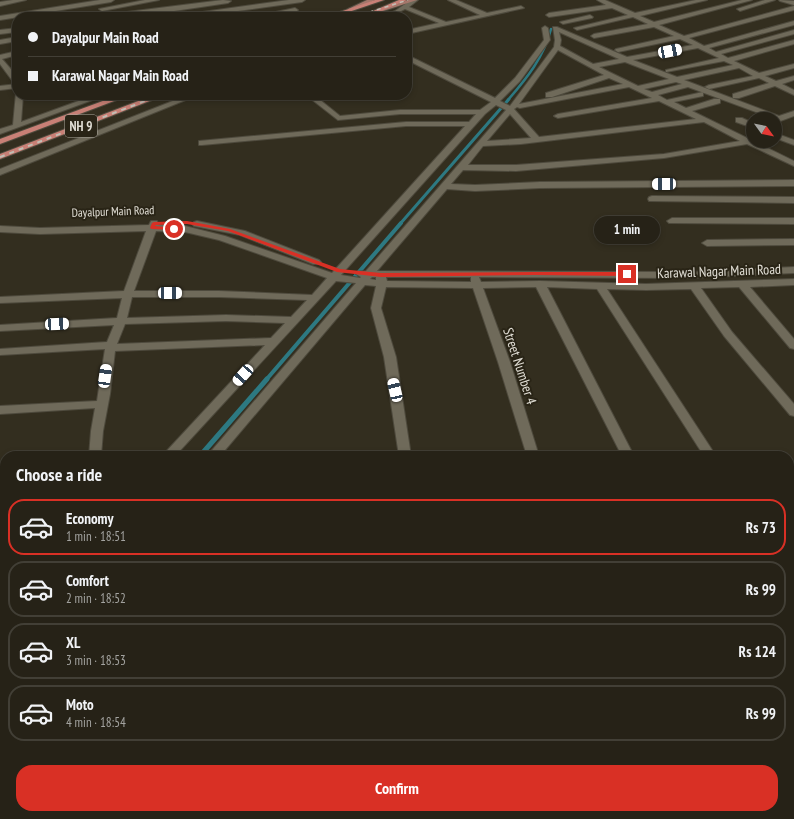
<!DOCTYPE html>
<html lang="en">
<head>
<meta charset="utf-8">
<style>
  :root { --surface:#262217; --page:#322f24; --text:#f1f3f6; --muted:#a4a4a1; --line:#423f36; --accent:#d93025 }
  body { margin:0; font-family:"PT Sans Narrow",sans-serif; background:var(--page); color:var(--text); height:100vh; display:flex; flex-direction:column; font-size:15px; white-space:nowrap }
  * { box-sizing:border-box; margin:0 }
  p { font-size:13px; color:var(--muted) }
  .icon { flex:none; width:22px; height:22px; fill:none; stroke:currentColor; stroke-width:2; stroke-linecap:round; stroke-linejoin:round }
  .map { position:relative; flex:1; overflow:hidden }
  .details { position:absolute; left:0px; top:451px; width:794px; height:368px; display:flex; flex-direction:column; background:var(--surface); border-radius:16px 16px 0 0; box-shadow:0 2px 6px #0003,0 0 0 1px var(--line) }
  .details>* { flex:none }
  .guide { position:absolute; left:12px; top:12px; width:400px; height:88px; border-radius:16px; box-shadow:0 2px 6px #0003,0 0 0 1px var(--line); display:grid; align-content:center; height:88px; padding:0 16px; background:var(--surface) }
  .needle { width:26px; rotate:123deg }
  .fabs { position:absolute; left:746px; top:112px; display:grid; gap:8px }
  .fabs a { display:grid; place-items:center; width:36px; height:36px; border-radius:50%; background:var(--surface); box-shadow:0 2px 6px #0003,0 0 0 1px var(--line); font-size:20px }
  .end { position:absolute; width:18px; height:18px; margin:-9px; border:5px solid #d93025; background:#fff; box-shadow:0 0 0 2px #fff }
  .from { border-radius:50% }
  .bubble { position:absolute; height:28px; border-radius:14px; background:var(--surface); box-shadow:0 2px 6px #0003,0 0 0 1px var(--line); font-size:13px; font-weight:600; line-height:28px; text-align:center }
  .car { position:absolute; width:12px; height:24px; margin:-12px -6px; border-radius:5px; box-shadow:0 0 3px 1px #0007; background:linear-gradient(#fff 24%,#345 0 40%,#fff 0 76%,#345 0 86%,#fff 0) }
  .guide b { display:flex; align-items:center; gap:14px; height:38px; font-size:15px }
  .guide b+b { border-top:1px solid var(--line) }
  .guide i { width:10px; height:10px; background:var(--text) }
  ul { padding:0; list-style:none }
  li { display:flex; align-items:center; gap:12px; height:56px; margin:0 8px 6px; padding:0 8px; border:2px solid var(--line); border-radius:16px }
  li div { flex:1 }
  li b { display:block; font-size:15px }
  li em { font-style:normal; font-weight:600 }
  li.selected { border-color:var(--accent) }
  li>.icon { width:36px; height:36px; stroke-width:1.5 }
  h2 { padding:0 16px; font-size:18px; line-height:48px }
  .primary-button { display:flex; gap:8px; margin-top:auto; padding:8px 16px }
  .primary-button a { flex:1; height:46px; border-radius:16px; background:var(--accent); color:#fff; font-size:16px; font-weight:600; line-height:46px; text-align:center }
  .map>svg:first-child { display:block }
</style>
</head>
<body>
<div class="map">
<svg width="794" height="819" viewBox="0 0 794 819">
  <rect width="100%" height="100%" fill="#332e1f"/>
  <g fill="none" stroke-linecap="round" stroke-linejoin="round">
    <!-- stream-far4 -->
    <path stroke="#2d7982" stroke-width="2.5" d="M508,100C527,78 544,57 551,29"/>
    <!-- stream-far3 -->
    <path stroke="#2d7982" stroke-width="3" d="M400,224L509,99"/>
    <!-- stream-far2 -->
    <path stroke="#2d7982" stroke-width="4" d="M266,380L401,223"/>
    <!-- stream-far1 -->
    <path stroke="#2d7982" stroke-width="5" d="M200,456L267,379"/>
    <!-- stream -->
    <path stroke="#2d7982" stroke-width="6" d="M0,687L5,681"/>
    <!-- minor casing -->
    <g stroke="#4e4a3d" stroke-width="2">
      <g id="minor">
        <path d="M13,0H26L0,6V2Z"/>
        <path d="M100,0H114L111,2L0,20V16Z"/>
        <path d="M145,0H159L102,11L99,9Z"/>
        <path d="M223,0L231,1L228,3L174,11L117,17H100L103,15Z"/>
        <path d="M289,0H305L302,2L194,17H178L181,15Z"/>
        <path d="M411,0H418L409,7L446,22L480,15L448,0H456L487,13L521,6L524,8L407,34V30L439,23L405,9L389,17H380L395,11Z"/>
        <path d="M597,0H605L635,13L696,0H707L640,16L654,22L742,0H752L659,25L684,36L794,6V10L689,38L704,46L794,21V25L709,48L716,52L794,30V34L721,54L728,58L794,40V44L734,61L759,73L794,64V68L765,76L776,81L794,76V80L782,84L794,90V95L775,86L739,98H733V94L769,83L759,78L709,89L705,87L709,85L753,76L739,68L684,80L779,116L794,111V116L775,123V119L688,87L658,95L667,100L703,92V96L674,102L686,108L714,99H720V103L692,111L794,161V166L747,144L664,158L516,171L463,170L451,184L475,185L540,182L794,180V186L540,188L475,191L447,189L377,271L688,272L794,267V273L688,278L479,277L481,282L540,281L646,284L794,279V285L750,287L794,339V349L790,348L739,287L701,288L732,332L794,404V416L790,415L724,336L691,289L646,290L607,289L716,456H704L597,289L547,287L634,456H622L536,287L483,288L510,362L539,456H527L498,362L473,288L386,287L381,308L396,357L411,456H399L384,357L371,308L376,286L365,285L220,456H207L356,283L336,281L175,456H162L265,345L115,351L110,394L103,431L101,456H89L91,431L95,408L0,414V406L97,401L105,349L0,355V349L107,342L114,325L0,331V325L117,318L122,298L0,303V297L124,291L146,231L40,234L0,232V226L40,228L149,225L151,221H157L158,225L185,226L225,236L332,273L465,126H406L202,145H199V141L406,122H469L476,114H400L338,120L306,95H314L340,116L400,110H480L491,102L407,60V55L495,98L515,78L544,40L542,28L545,26L548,28L550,40L520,81L500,101L510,106L554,47L555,40L553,27H557L627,57L693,45L680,39L618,52L615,50L616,49L674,36L654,27L594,38L591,36L594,34L648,24L633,17L577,30L574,28L628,15L612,8L549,17L546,15L549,13L606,5ZM559,32L619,59L593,64L560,46L561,40ZM698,48L719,58L666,70V72L724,61L733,65L677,77L633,60ZM558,50L604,75L546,93V97H552L609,78L623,84L519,104ZM625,62L669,79L638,86L599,67ZM676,82L682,84L652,92L644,89ZM629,87L652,98L558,114L554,116L558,118L659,101L696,119L539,137L514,109L517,107L520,108ZM496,105L506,110L366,271L357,272L356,274L361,277L360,278L341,275L485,114ZM510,114L531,138L487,141ZM704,122L740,141L664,154L516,165H468L483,146L521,144ZM156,231L185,232L219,240L327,278L312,295L219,291H134ZM372,277H376V280L370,279ZM386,277H471V282L387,281ZM132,297H219L307,300L291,317L226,315L127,318ZM226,321L285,323L271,338L117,344L125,324Z"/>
        <path d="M765,0H775L740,11L737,9Z"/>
        <path d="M779,0L794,1V5L780,1Z"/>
        <path d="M295,8L298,10L297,11L265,17H252Z"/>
        <path d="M590,15L593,17L592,18L563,24L560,22Z"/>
        <path d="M17,28V32L0,34V30Z"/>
        <path d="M17,37V41L0,44V40Z"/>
        <path d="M17,51V55L2,59L17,76V83H14L0,64V55Z"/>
        <path d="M17,84V88L0,90V86Z"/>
        <path d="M16,93L17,95H23L21,122L95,95H106L0,134V129L13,125Z"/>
        <path d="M188,95H198L0,175V169Z"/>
        <path d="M736,118H742L753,123V128L736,122Z"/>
        <path d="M775,133L794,140V145L775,138Z"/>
        <path d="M652,196L794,197V203L649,201L648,199L649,197Z"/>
        <path d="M672,218H794V224L669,223L667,221Z"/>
        <path d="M197,221L245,231L319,260L321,262L319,264H313L240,235L194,226L192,224L194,222Z"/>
        <path d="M794,239V245L707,246L702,243L707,240Z"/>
        <path d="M789,475L794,476V489L789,488Z"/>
        <path d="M5,518V528L0,529V519Z"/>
        <path d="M789,600L794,602V620L789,618Z"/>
        <rect x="0" y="618" width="5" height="12"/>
        <path d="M5,638V654L0,655V639Z"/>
        <path d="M5,693V711L0,713V695Z"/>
        <path d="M794,700V714L789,715V701Z"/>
        <path d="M5,781V798L0,800V783Z"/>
        <path d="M789,808L794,819H776L774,814H789Z"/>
        <path d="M576,814H594L595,819H577Z"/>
      </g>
    </g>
    <!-- major casing -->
    <g stroke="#4e4a3d" stroke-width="2">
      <g id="major">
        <path d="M367,0H375L353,10L348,9Z"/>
        <path d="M408,0H417L380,12L375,11Z"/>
      </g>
    </g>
    <!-- highway casing -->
    <g stroke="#4e4a3d" stroke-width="2">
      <g id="highway">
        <path d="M375,0H384L334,17H325Z"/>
        <path d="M399,0H407L367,17H359Z"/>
        <path d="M119,95H130L0,144V139Z"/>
        <path d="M154,95H165L0,159V154Z"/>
      </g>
    </g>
    <!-- minor -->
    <use href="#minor" fill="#6f6a5a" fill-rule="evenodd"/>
    <!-- major -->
    <use href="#major" fill="#a4776b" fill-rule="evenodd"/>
    <!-- highway -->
    <use href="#highway" fill="#c88076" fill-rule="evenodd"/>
    <!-- rail-far1 -->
    <g stroke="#c2beb4" stroke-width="1.5" stroke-dasharray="4 4" stroke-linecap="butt">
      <path d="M354,17L408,0"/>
      <path d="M147,100L159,95"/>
    </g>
    <!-- rail -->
    <path stroke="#c2beb4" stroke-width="2" stroke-dasharray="5 5" stroke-linecap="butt" d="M0,157L150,99"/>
  </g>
  <!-- route -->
  <path fill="#d93025" d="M187,221L230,229L340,269L381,273L535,272H627L630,274L627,276L535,275L381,277L337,272L228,231L187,224L156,225L155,226L176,228L177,229L174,230L152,229L150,228L152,223L154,222Z"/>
  <g text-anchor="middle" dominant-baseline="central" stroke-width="4" stroke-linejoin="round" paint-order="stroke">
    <!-- far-street labels -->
    <g font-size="12" fill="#e1ded5" stroke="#292416">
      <text transform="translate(113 211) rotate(-2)">Dayalpur Main Road</text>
    </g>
    <!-- shield labels -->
    <rect fill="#292416" stroke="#aaa69c" stroke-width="1" x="65" y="115" width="32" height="22" rx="3"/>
    <g font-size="13" font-weight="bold" fill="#e1ded5">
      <text x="81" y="126">NH 9</text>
    </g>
    <!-- street labels -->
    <g font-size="14" fill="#e1ded5" stroke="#292416">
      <text transform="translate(719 271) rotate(-2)">Karawal Nagar Main Road</text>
      <text transform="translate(520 366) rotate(72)">Street Number 4</text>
    </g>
  </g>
</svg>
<div class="fabs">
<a><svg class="needle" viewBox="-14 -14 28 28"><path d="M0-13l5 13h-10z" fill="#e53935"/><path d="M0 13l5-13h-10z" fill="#a4a4a1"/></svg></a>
</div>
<i class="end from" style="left:174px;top:229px"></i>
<i class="end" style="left:627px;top:274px"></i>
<div class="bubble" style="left:594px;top:216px;width:66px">1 min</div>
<i class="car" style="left:670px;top:51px;rotate:79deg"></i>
<i class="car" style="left:664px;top:184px;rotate:269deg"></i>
<i class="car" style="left:170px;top:293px;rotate:90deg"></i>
<i class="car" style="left:57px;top:324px;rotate:87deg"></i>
<i class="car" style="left:243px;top:375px;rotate:222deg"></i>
<i class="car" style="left:105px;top:376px;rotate:8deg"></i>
<i class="car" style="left:395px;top:390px;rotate:347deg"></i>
<div class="guide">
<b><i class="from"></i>Dayalpur Main Road</b>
<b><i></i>Karawal Nagar Main Road</b>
</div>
<section class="details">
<h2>Choose a ride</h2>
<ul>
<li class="selected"><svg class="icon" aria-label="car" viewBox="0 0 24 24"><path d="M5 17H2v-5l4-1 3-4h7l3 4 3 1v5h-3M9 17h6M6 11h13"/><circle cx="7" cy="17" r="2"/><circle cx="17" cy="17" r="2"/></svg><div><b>Economy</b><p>1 min · 18:51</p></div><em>Rs 73</em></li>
<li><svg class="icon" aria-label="car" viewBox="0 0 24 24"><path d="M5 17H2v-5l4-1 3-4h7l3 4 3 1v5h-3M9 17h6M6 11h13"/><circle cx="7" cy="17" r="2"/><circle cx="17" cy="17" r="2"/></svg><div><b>Comfort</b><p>2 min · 18:52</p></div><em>Rs 99</em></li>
<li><svg class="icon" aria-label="car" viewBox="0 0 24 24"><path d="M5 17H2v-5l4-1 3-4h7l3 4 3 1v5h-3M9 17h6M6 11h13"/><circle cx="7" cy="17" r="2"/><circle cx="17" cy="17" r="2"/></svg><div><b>XL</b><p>3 min · 18:53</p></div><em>Rs 124</em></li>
<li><svg class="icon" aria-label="car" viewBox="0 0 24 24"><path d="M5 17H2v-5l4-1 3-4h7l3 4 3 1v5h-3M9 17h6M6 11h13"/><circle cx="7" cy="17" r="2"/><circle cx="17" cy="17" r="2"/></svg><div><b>Moto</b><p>4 min · 18:54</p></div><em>Rs 99</em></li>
</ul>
<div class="primary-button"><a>Confirm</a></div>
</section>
</div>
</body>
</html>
